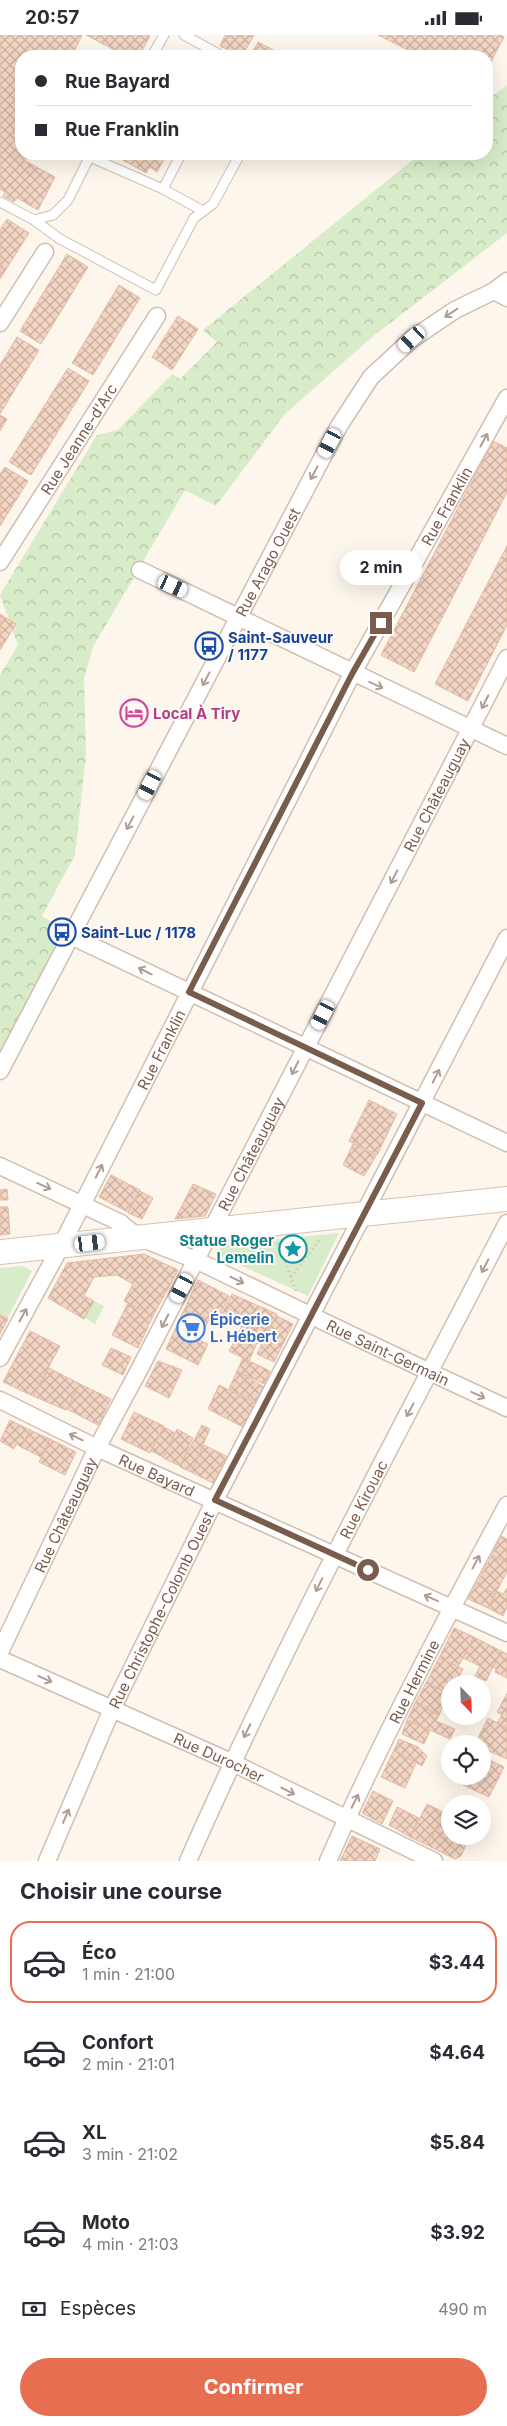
<!DOCTYPE html>
<html lang="fr">
<head>
<meta charset="utf-8">
<style>
  :root { --surface:#fff; --page:#f7f7f7; --text:#2b2b33; --muted:#7c7c81; --line:#e1e1e2; --accent:#e76f51 }
  body { margin:0; font-family:Inter,sans-serif; background:var(--page); color:var(--text); height:100vh; display:flex; flex-direction:column; font-size:19px; white-space:nowrap }
  * { box-sizing:border-box; margin:0 }
  p { font-size:16px; color:var(--muted) }
  .icon { flex:none; width:28px; height:28px; fill:none; stroke:currentColor; stroke-width:2; stroke-linecap:round; stroke-linejoin:round }
  .map { position:relative; height:1826px; overflow:hidden }
  .panel { display:flex; flex-direction:column; background:var(--surface); flex:1 }
  .panel>* { flex:none }
  .hud { position:absolute; left:15px; top:15px; width:478px; height:110px; border-radius:20px; box-shadow:0 5px 20px #0002; display:grid; align-content:center; height:110px; padding:0 20px; background:var(--surface) }
  .needle { width:32px; rotate:157deg }
  .buttons { position:absolute; left:441px; top:1640px; display:grid; gap:10px }
  .buttons a { display:grid; place-items:center; width:50px; height:50px; border-radius:50%; background:var(--surface); box-shadow:0 5px 20px #0002; font-size:25px }
  .end { position:absolute; width:22px; height:22px; margin:-11px; border:6px solid #7a5c4d; background:#fff; box-shadow:0 0 0 2px #fff }
  .from { border-radius:50% }
  .bubble { position:absolute; height:35px; border-radius:18px; background:var(--surface); box-shadow:0 5px 20px #0002; font-size:16px; font-weight:700; line-height:35px; text-align:center }
  .car { position:absolute; width:15px; height:30px; margin:-15px -8px; border-radius:6px; box-shadow:0 0 4px 1px #0007; background:linear-gradient(#fff 24%,#345 0 40%,#fff 0 76%,#345 0 86%,#fff 0) }
  .hud b { display:flex; align-items:center; gap:18px; height:48px; font-size:19px }
  .hud b+b { border-top:1px solid var(--line) }
  .hud i { width:12px; height:12px; background:var(--text) }
  ul { padding:0; list-style:none }
  li { display:flex; align-items:center; gap:15px; height:82px; margin:0 10px 8px; padding:0 10px; border:2px solid transparent; border-radius:20px }
  li div { flex:1 }
  li b { display:block; font-size:19px }
  li em { font-style:normal; font-weight:700 }
  li.selected { border-color:var(--accent) }
  li>.icon { width:45px; height:45px; stroke-width:1.5 }
  h2 { padding:0 20px; font-size:22px; line-height:60px }
  .pay { display:flex; align-items:center; gap:12px; height:55px; padding:0 20px; font-size:19px }
  .pay p { margin-inline-start:auto }
  .action { display:flex; gap:10px; margin-top:auto; padding:10px 20px }
  .action a { flex:1; height:58px; border-radius:30px; background:var(--accent); color:#fff; font-size:20px; font-weight:700; line-height:58px; text-align:center }
  .status { display:flex; justify-content:space-between; align-items:center; height:35px; padding:0 25px; background:var(--surface); direction:ltr }
  .status svg { height:14px; fill:currentColor }
  .map>svg:first-child { display:block }
</style>
</head>
<body>
<div class="status"><b>20:57</b><svg viewBox="0 0 49 12"><path d="M0 12V9h3v3zM5 12V6h3v6zM10 12V3h3v9zM15 12V0h3v12zM26 1h20v11H26zM47 4h2v5h-2z"/></svg></div>
<div class="map">
<svg width="507" height="1826" viewBox="0 0 507 1826">
  <defs>
    <pattern id="forest-crowns" width="20" height="18" patternUnits="userSpaceOnUse" patternTransform="scale(1.25)"><rect width="20" height="18" fill="#d8ecc9"/><path d="M2 6a3 3 0 1 1 6 0M12 15a3 3 0 1 1 6 0" fill="none" stroke="#b4c2a5"/></pattern>
    <pattern id="building-cross-hatch" width="8" height="8" patternUnits="userSpaceOnUse" patternTransform="scale(1.25)"><rect width="8" height="8" fill="#f3d5c3"/><path d="M0 0l8 8M0 8l8-8" fill="none" stroke="#cab0a1"/></pattern>
  </defs>
  <rect width="100%" height="100%" fill="#fdf6ec"/>
  <!-- green -->
  <g fill="#d8ecc9">
    <path d="M339,1198L308,1261L220,1221V1210Z"/>
    <path d="M23,1231L32,1236L7,1284L0,1280V1233Z"/>
    <path d="M94,1266L104,1271L95,1289L85,1283Z"/>
  </g>
  <!-- forest -->
  <path fill="url(#forest-crowns)" d="M507,50V198L372,302L284,380L216,471L185,455L93,612L84,643L86,720L75,820L42,881L66,896L0,1023V640L18,610L0,560L97,400L118,395L172,339L180,344L217,307L203,295L420,119H486V66Z"/>
  <!-- building -->
  <g fill="url(#building-cross-hatch)" stroke="#e6bba3">
    <path d="M0,0H82L72,21H21V98L17,95L13,101L21,105V119L27,121L26,124H22L55,142L38,175L17,163L14,167L3,161L5,157L0,154Z"/>
    <path d="M86,0H147L150,1L139,21H126Z"/>
    <path d="M225,0H254L242,21L220,11Z"/>
    <path d="M378,0H501L504,2L486,36V21H420Z"/>
    <path d="M258,7L285,21H250Z"/>
    <path d="M112,119H167L157,137L150,132L146,138Z"/>
    <path d="M7,184L29,198L0,244V195Z"/>
    <path d="M67,219L88,232L41,309L20,296Z"/>
    <path d="M119,250L140,263L93,340L72,328Z"/>
    <path d="M178,281L198,294L172,335L152,322Z"/>
    <path d="M17,302L39,315L0,379V330Z"/>
    <path d="M68,333L89,346L31,440L9,427Z"/>
    <path d="M0,380L7,384L0,396Z"/>
    <path d="M493,406L507,413V457L414,637L381,620Z"/>
    <path d="M5,432L28,446L0,491V439Z"/>
    <path d="M507,511V590L468,666L435,649Z"/>
    <path d="M0,579L16,589L0,615Z"/>
    <path d="M369,1065L397,1079L377,1120L349,1106Z"/>
    <path d="M353,1109L376,1121L364,1141L343,1130Z"/>
    <path d="M111,1140L140,1155L128,1177L99,1162Z"/>
    <path d="M193,1149L216,1159L205,1181L175,1184Z"/>
    <path d="M7,1154L8,1165H0V1155Z"/>
    <path d="M140,1156L153,1163L142,1184L128,1178Z"/>
    <path d="M0,1172H8L10,1199L0,1200Z"/>
    <path d="M144,1219L178,1235L153,1281L124,1266L133,1249L117,1240L94,1242L84,1261L94,1266L84,1284L48,1263L67,1228Z"/>
    <path d="M198,1245L229,1261L220,1280L213,1276L199,1305L208,1309L198,1330L166,1314Z"/>
    <path d="M232,1259L277,1279L266,1299L264,1298L260,1309L257,1308L249,1326L229,1316L242,1291L221,1281Z"/>
    <path d="M128,1268L153,1281L138,1313L112,1300Z"/>
    <path d="M0,1280L8,1284L0,1299Z"/>
    <path d="M277,1281L293,1289L274,1327L257,1319L265,1302L272,1305L275,1299L268,1296Z"/>
    <path d="M30,1296L60,1311L33,1361L3,1347Z"/>
    <path d="M111,1313L131,1322L123,1340L102,1330Z"/>
    <path d="M243,1323L270,1336L264,1349L237,1336Z"/>
    <path d="M158,1326L182,1335L169,1363L145,1351Z"/>
    <path d="M49,1333L80,1349L66,1375L33,1361Z"/>
    <path d="M237,1336L264,1352L256,1367L229,1354Z"/>
    <path d="M80,1349L111,1364L98,1390L67,1374Z"/>
    <path d="M219,1350L255,1368L243,1392L208,1374Z"/>
    <path d="M134,1377L164,1391L150,1418L121,1404Z"/>
    <path d="M10,1385L30,1395L21,1412L16,1409L14,1414L0,1406Z"/>
    <path d="M202,1390L210,1394L191,1437L180,1432Z"/>
    <path d="M164,1392L175,1398L163,1422L151,1416Z"/>
    <path d="M177,1394L193,1403L180,1431L163,1423Z"/>
    <path d="M30,1395L50,1404L41,1422L21,1412Z"/>
    <path d="M50,1404L76,1417L65,1440L39,1427Z"/>
    <path d="M204,1410L228,1422L215,1449L191,1437Z"/>
    <path d="M501,1501L507,1504V1528L492,1520Z"/>
    <path d="M492,1520L507,1528V1537L495,1559L476,1550Z"/>
    <path d="M476,1550L495,1559L488,1573L468,1564Z"/>
    <path d="M507,1553V1572L503,1581L488,1573L497,1556L503,1559Z"/>
    <path d="M454,1593L474,1602L458,1632L439,1623Z"/>
    <path d="M474,1602L501,1616L486,1646L475,1641L480,1631L463,1623Z"/>
    <path d="M501,1616L507,1619V1643L495,1637L496,1634L493,1632Z"/>
    <path d="M439,1623L463,1634L456,1648L458,1649H450V1659L426,1648Z"/>
    <path d="M426,1648L445,1657L441,1664L445,1667L439,1680L415,1668Z"/>
    <path d="M507,1658V1693L497,1688L502,1680L497,1677Z"/>
    <path d="M415,1668L439,1680L436,1686L455,1694L450,1704L407,1685Z"/>
    <path d="M488,1683L507,1693V1724L482,1713V1709H475Z"/>
    <path d="M407,1685L430,1696L424,1709L402,1699Z"/>
    <path d="M399,1704L418,1712L427,1721L422,1731L394,1715Z"/>
    <path d="M394,1715L416,1728L405,1753L381,1742Z"/>
    <path d="M482,1721L504,1732L489,1762L463,1750L467,1741H482Z"/>
    <path d="M373,1756L393,1766L382,1789L362,1778Z"/>
    <path d="M465,1760L481,1769H460Z"/>
    <path d="M427,1769L445,1778L427,1810L410,1802Z"/>
    <path d="M397,1772L419,1783L410,1802L389,1790Z"/>
    <path d="M440,1786L450,1791V1801H470L461,1821L455,1824L427,1810Z"/>
    <path d="M352,1801L380,1814L375,1826H340Z"/>
  </g>
  <g fill="none" stroke-linecap="round" stroke-linejoin="round">
    <!-- lane casing -->
    <g stroke="#d1beb0" stroke-width="11">
      <g id="lane">
        <path d="M184,0L222,21"/>
        <path d="M152,21L164,0"/>
        <path d="M90,122L163,154L203,176"/>
        <path d="M163,154L181,119"/>
        <path d="M0,167L34,185L53,180L68,165L91,119"/>
        <path d="M34,185L60,204L156,255L194,183L213,169L240,119"/>
      </g>
    </g>
    <!-- street casing -->
    <g stroke="#d1beb0" stroke-width="19">
      <g id="street">
        <path d="M494,256L507,263"/>
        <path d="M0,288L45,217"/>
        <path id="s1" d="M0,527L157,281"/>
        <path d="M140,535L507,711"/>
        <path d="M71,901L507,1108"/>
        <path id="s2" d="M0,1036L339,391L371,342L412,304L455,275L494,256L507,246"/>
        <path id="s3" d="M0,1131L121,1188C136,1205 179,1217 202,1228C303,1277 405,1326 507,1373"/>
        <path id="s4" d="M0,1323L61,1211L352,639L507,363"/>
        <path id="s5" d="M0,1365L97,1413L507,1598"/>
        <path id="s6" d="M0,1617L97,1413L138,1337L507,623"/>
        <path id="s7" d="M0,1624L231,1727L434,1826"/>
        <path id="s8" d="M47,1826L112,1674L215,1465L507,903"/>
        <path id="s9" d="M188,1826C284,1608 398,1399 507,1188"/>
        <path id="s10" d="M328,1826C381,1705 444,1587 507,1470"/>
      </g>
    </g>
    <!-- secondary casing -->
    <g stroke="#d6c0b0" stroke-width="26">
      <path id="secondary" d="M0,1217L507,1164"/>
    </g>
    <!-- path -->
    <g stroke="#d9b8a5" stroke-width="3" stroke-dasharray="1 4" stroke-linecap="butt">
      <path d="M278,1208L296,1256"/>
      <path d="M291,1242L321,1203"/>
    </g>
    <!-- lane -->
    <use href="#lane" stroke="#fff" stroke-width="9"/>
    <!-- street -->
    <use href="#street" stroke="#fff" stroke-width="16"/>
    <!-- secondary -->
    <use href="#secondary" stroke="#fff" stroke-width="24"/>
  </g>
  <!-- one-way arrows -->
  <defs><path id="oneway-shaft" d="M-6 0H5M1.5-3L5.5 0L1.5 3" fill="none" stroke-width="1.6" stroke-linecap="round" stroke-linejoin="round" transform="scale(1.25)"/></defs>
  <g stroke="#af9d94">
    <use href="#oneway-shaft" transform="translate(451 278) rotate(147)"/>
    <use href="#oneway-shaft" transform="translate(484 405) rotate(-61)"/>
    <use href="#oneway-shaft" transform="translate(314 438) rotate(118)"/>
    <use href="#oneway-shaft" transform="translate(206 644) rotate(118)"/>
    <use href="#oneway-shaft" transform="translate(376 650) rotate(25)"/>
    <use href="#oneway-shaft" transform="translate(485 667) rotate(117)"/>
    <use href="#oneway-shaft" transform="translate(130 788) rotate(118)"/>
    <use href="#oneway-shaft" transform="translate(394 842) rotate(117)"/>
    <use href="#oneway-shaft" transform="translate(145 936) rotate(-154)"/>
    <use href="#oneway-shaft" transform="translate(295 1033) rotate(117)"/>
    <use href="#oneway-shaft" transform="translate(436 1041) rotate(-63)"/>
    <use href="#oneway-shaft" transform="translate(99 1136) rotate(-63)"/>
    <use href="#oneway-shaft" transform="translate(44 1151) rotate(24)"/>
    <use href="#oneway-shaft" transform="translate(485 1231) rotate(117)"/>
    <use href="#oneway-shaft" transform="translate(237 1245) rotate(26)"/>
    <use href="#oneway-shaft" transform="translate(23 1280) rotate(-61)"/>
    <use href="#oneway-shaft" transform="translate(165 1286) rotate(117)"/>
    <use href="#oneway-shaft" transform="translate(478 1360) rotate(25)"/>
    <use href="#oneway-shaft" transform="translate(410 1375) rotate(118)"/>
    <use href="#oneway-shaft" transform="translate(76 1402) rotate(-154)"/>
    <use href="#oneway-shaft" transform="translate(476 1527) rotate(-62)"/>
    <use href="#oneway-shaft" transform="translate(319 1550) rotate(116)"/>
    <use href="#oneway-shaft" transform="translate(431 1563) rotate(-156)"/>
    <use href="#oneway-shaft" transform="translate(45 1644) rotate(24)"/>
    <use href="#oneway-shaft" transform="translate(247 1696) rotate(116)"/>
    <use href="#oneway-shaft" transform="translate(288 1756) rotate(27)"/>
    <use href="#oneway-shaft" transform="translate(355 1766) rotate(-63)"/>
    <use href="#oneway-shaft" transform="translate(66 1781) rotate(-67)"/>
  </g>
  <g fill="none" stroke-linecap="round" stroke-linejoin="round">
    <!-- route -->
    <path stroke="#7a5c4d" stroke-width="6" d="M368,1535L215,1465L422,1068L189,957L352,639L381,588"/>
  </g>
  <!-- icons -->
  <defs>
    <g id="bus-ring" transform="scale(1.4375)"><circle r="9.5" fill="#fffaf3" stroke="#1a4fb4" stroke-width="1.5"/><path d="M-5-6H5V4H4V6H2V4H-2V6H-4V4H-5ZM-3.5-4V0h7V-4ZM-3.5 1.2v1.5H-2V1.2ZM2 1.2v1.5H3.5V1.2Z" fill="#1a4fb4"/></g>
    <g id="hotel-ring" transform="scale(1.4375)"><circle r="9.5" fill="#fffaf3" stroke="#d1479c" stroke-width="1.5"/><path d="M-6-4.5h1.5V1H6V5H4.5V3h-9V5H-6ZM-4 0a1.8 1.8 0 1 1 3.6 0ZM.5 0V-2.5h3Q6-2.5 6 0Z" fill="#d1479c"/></g>
    <g id="sight-ring" transform="scale(1.4375)"><circle r="9.5" fill="#fffaf3" stroke="#0f9aa8" stroke-width="1.5"/><path d="M0-6L1.8-2.2L6-1.7L2.9 1.2L3.7 5.4L0 3.3L-3.7 5.4L-2.9 1.2L-6-1.7L-1.8-2.2Z" fill="#0f9aa8"/></g>
    <g id="supermarket-ring" transform="scale(1.4375)"><circle r="9.5" fill="#fffaf3" stroke="#3f7fe0" stroke-width="1.5"/><path d="M-6-5.5h2.5l.6 2H6L4.5 2H-2.5L-4.4-4H-6ZM-1.5 3.2a1.3 1.3 0 1 0 .1 0ZM3 3.2a1.3 1.3 0 1 0 .1 0Z" fill="#3f7fe0"/></g>
  </defs>
  <g fill-rule="evenodd">
    <use href="#bus-ring" x="209" y="611"/>
    <use href="#hotel-ring" x="134" y="678"/>
    <use href="#bus-ring" x="62" y="897"/>
    <use href="#sight-ring" x="293" y="1214"/>
    <use href="#supermarket-ring" x="191" y="1293"/>
  </g>
  <g text-anchor="middle" dominant-baseline="central" stroke-width="4" stroke-linejoin="round" paint-order="stroke">
    <!-- street labels -->
    <g font-size="15" fill="#7a5c4d" stroke="#fffaf3">
      <text stroke="none"><textPath href="#s1" startOffset="146">Rue Jeanne-d'Arc</textPath></text>
      <text stroke="none"><textPath href="#s4" startOffset="962">Rue Franklin</textPath></text>
      <text stroke="none"><textPath href="#s2" startOffset="575">Rue Arago Ouest</textPath></text>
      <text stroke="none"><textPath href="#s6" startOffset="962">Rue Châteauguay</textPath></text>
      <text stroke="none"><textPath href="#s4" startOffset="348">Rue Franklin</textPath></text>
      <text stroke="none"><textPath href="#s6" startOffset="558">Rue Châteauguay</textPath></text>
      <text stroke="none"><textPath href="#s3" startOffset="431">Rue Saint-Germain</textPath></text>
      <text stroke="none"><textPath href="#s5" startOffset="174">Rue Bayard</textPath></text>
      <text stroke="none"><textPath href="#s9" startOffset="402">Rue Kirouac</textPath></text>
      <text stroke="none"><textPath href="#s6" startOffset="152">Rue Châteauguay</textPath></text>
      <text stroke="none"><textPath href="#s8" startOffset="276">Rue Christophe-Colomb Ouest</textPath></text>
      <text stroke="none"><textPath href="#s10" startOffset="199">Rue Hermine</textPath></text>
      <text stroke="none"><textPath href="#s7" startOffset="240">Rue Durocher</textPath></text>
    </g>
    <!-- transit labels -->
    <g font-size="15" font-weight="bold" fill="#164399" stroke="#fffaf3" text-anchor="start">
      <text x="228" y="602">Saint-Sauveur<tspan x="228" dy="17">/ 1177</tspan></text>
      <text x="81" y="897">Saint-Luc / 1178</text>
    </g>
    <!-- hotel labels -->
    <g font-size="15" font-weight="bold" fill="#b23c85" stroke="#fffaf3" text-anchor="start">
      <text x="153" y="678">Local À Tiry</text>
    </g>
    <!-- culture labels -->
    <g font-size="15" font-weight="bold" fill="#0d838f" stroke="#fffaf3" text-anchor="end">
      <text x="274" y="1205">Statue Roger<tspan x="274" dy="17">Lemelin</tspan></text>
    </g>
    <!-- shop labels -->
    <g font-size="15" font-weight="bold" fill="#366cbe" stroke="#fffaf3" text-anchor="start">
      <text x="210" y="1284">Épicerie<tspan x="210" dy="17">L. Hébert</tspan></text>
    </g>
  </g>
</svg>
<div class="buttons">
<a><svg class="needle" viewBox="-14 -14 28 28"><path d="M0-13l5 13h-10z" fill="#e53935"/><path d="M0 13l5-13h-10z" fill="#7c7c81"/></svg></a>
<a><svg class="icon" aria-label="locate" viewBox="0 0 24 24"><circle cx="12" cy="12" r="6"/><path d="M12 2v4M12 18v4M2 12h4M18 12h4"/></svg></a>
<a><svg class="icon" aria-label="layers" viewBox="0 0 24 24"><path d="M12 4l9 5-9 5-9-5zM3 14l9 5 9-5"/></svg></a>
</div>
<i class="end from" style="left:368px;top:1535px"></i>
<i class="end" style="left:381px;top:588px"></i>
<div class="bubble" style="left:340px;top:515px;width:82px">2 min</div>
<i class="car" style="left:412px;top:304px;rotate:228deg"></i>
<i class="car" style="left:330px;top:408px;rotate:208deg"></i>
<i class="car" style="left:173px;top:551px;rotate:115deg"></i>
<i class="car" style="left:150px;top:750px;rotate:207deg"></i>
<i class="car" style="left:323px;top:980px;rotate:207deg"></i>
<i class="car" style="left:90px;top:1208px;rotate:83deg"></i>
<i class="car" style="left:182px;top:1253px;rotate:208deg"></i>
<div class="hud">
<b><i class="from"></i>Rue Bayard</b>
<b><i></i>Rue Franklin</b>
</div>
</div>
<section class="panel">
<h2>Choisir une course</h2>
<ul>
<li class="selected"><svg class="icon" aria-label="car" viewBox="0 0 24 24"><path d="M5 17H2v-5l4-1 3-4h7l3 4 3 1v5h-3M9 17h6M6 11h13"/><circle cx="7" cy="17" r="2"/><circle cx="17" cy="17" r="2"/></svg><div><b>Éco</b><p>1 min · 21:00</p></div><em>$3.44</em></li>
<li><svg class="icon" aria-label="car" viewBox="0 0 24 24"><path d="M5 17H2v-5l4-1 3-4h7l3 4 3 1v5h-3M9 17h6M6 11h13"/><circle cx="7" cy="17" r="2"/><circle cx="17" cy="17" r="2"/></svg><div><b>Confort</b><p>2 min · 21:01</p></div><em>$4.64</em></li>
<li><svg class="icon" aria-label="car" viewBox="0 0 24 24"><path d="M5 17H2v-5l4-1 3-4h7l3 4 3 1v5h-3M9 17h6M6 11h13"/><circle cx="7" cy="17" r="2"/><circle cx="17" cy="17" r="2"/></svg><div><b>XL</b><p>3 min · 21:02</p></div><em>$5.84</em></li>
<li><svg class="icon" aria-label="car" viewBox="0 0 24 24"><path d="M5 17H2v-5l4-1 3-4h7l3 4 3 1v5h-3M9 17h6M6 11h13"/><circle cx="7" cy="17" r="2"/><circle cx="17" cy="17" r="2"/></svg><div><b>Moto</b><p>4 min · 21:03</p></div><em>$3.92</em></li>
</ul>
<div class="pay"><svg class="icon" aria-label="cash" viewBox="0 0 24 24"><path d="M3 7h18v10H3z"/><circle cx="12" cy="12" r="2"/></svg>Espèces<p>490 m</p></div>
<div class="action"><a>Confirmer</a></div>
</section>
</body>
</html>
